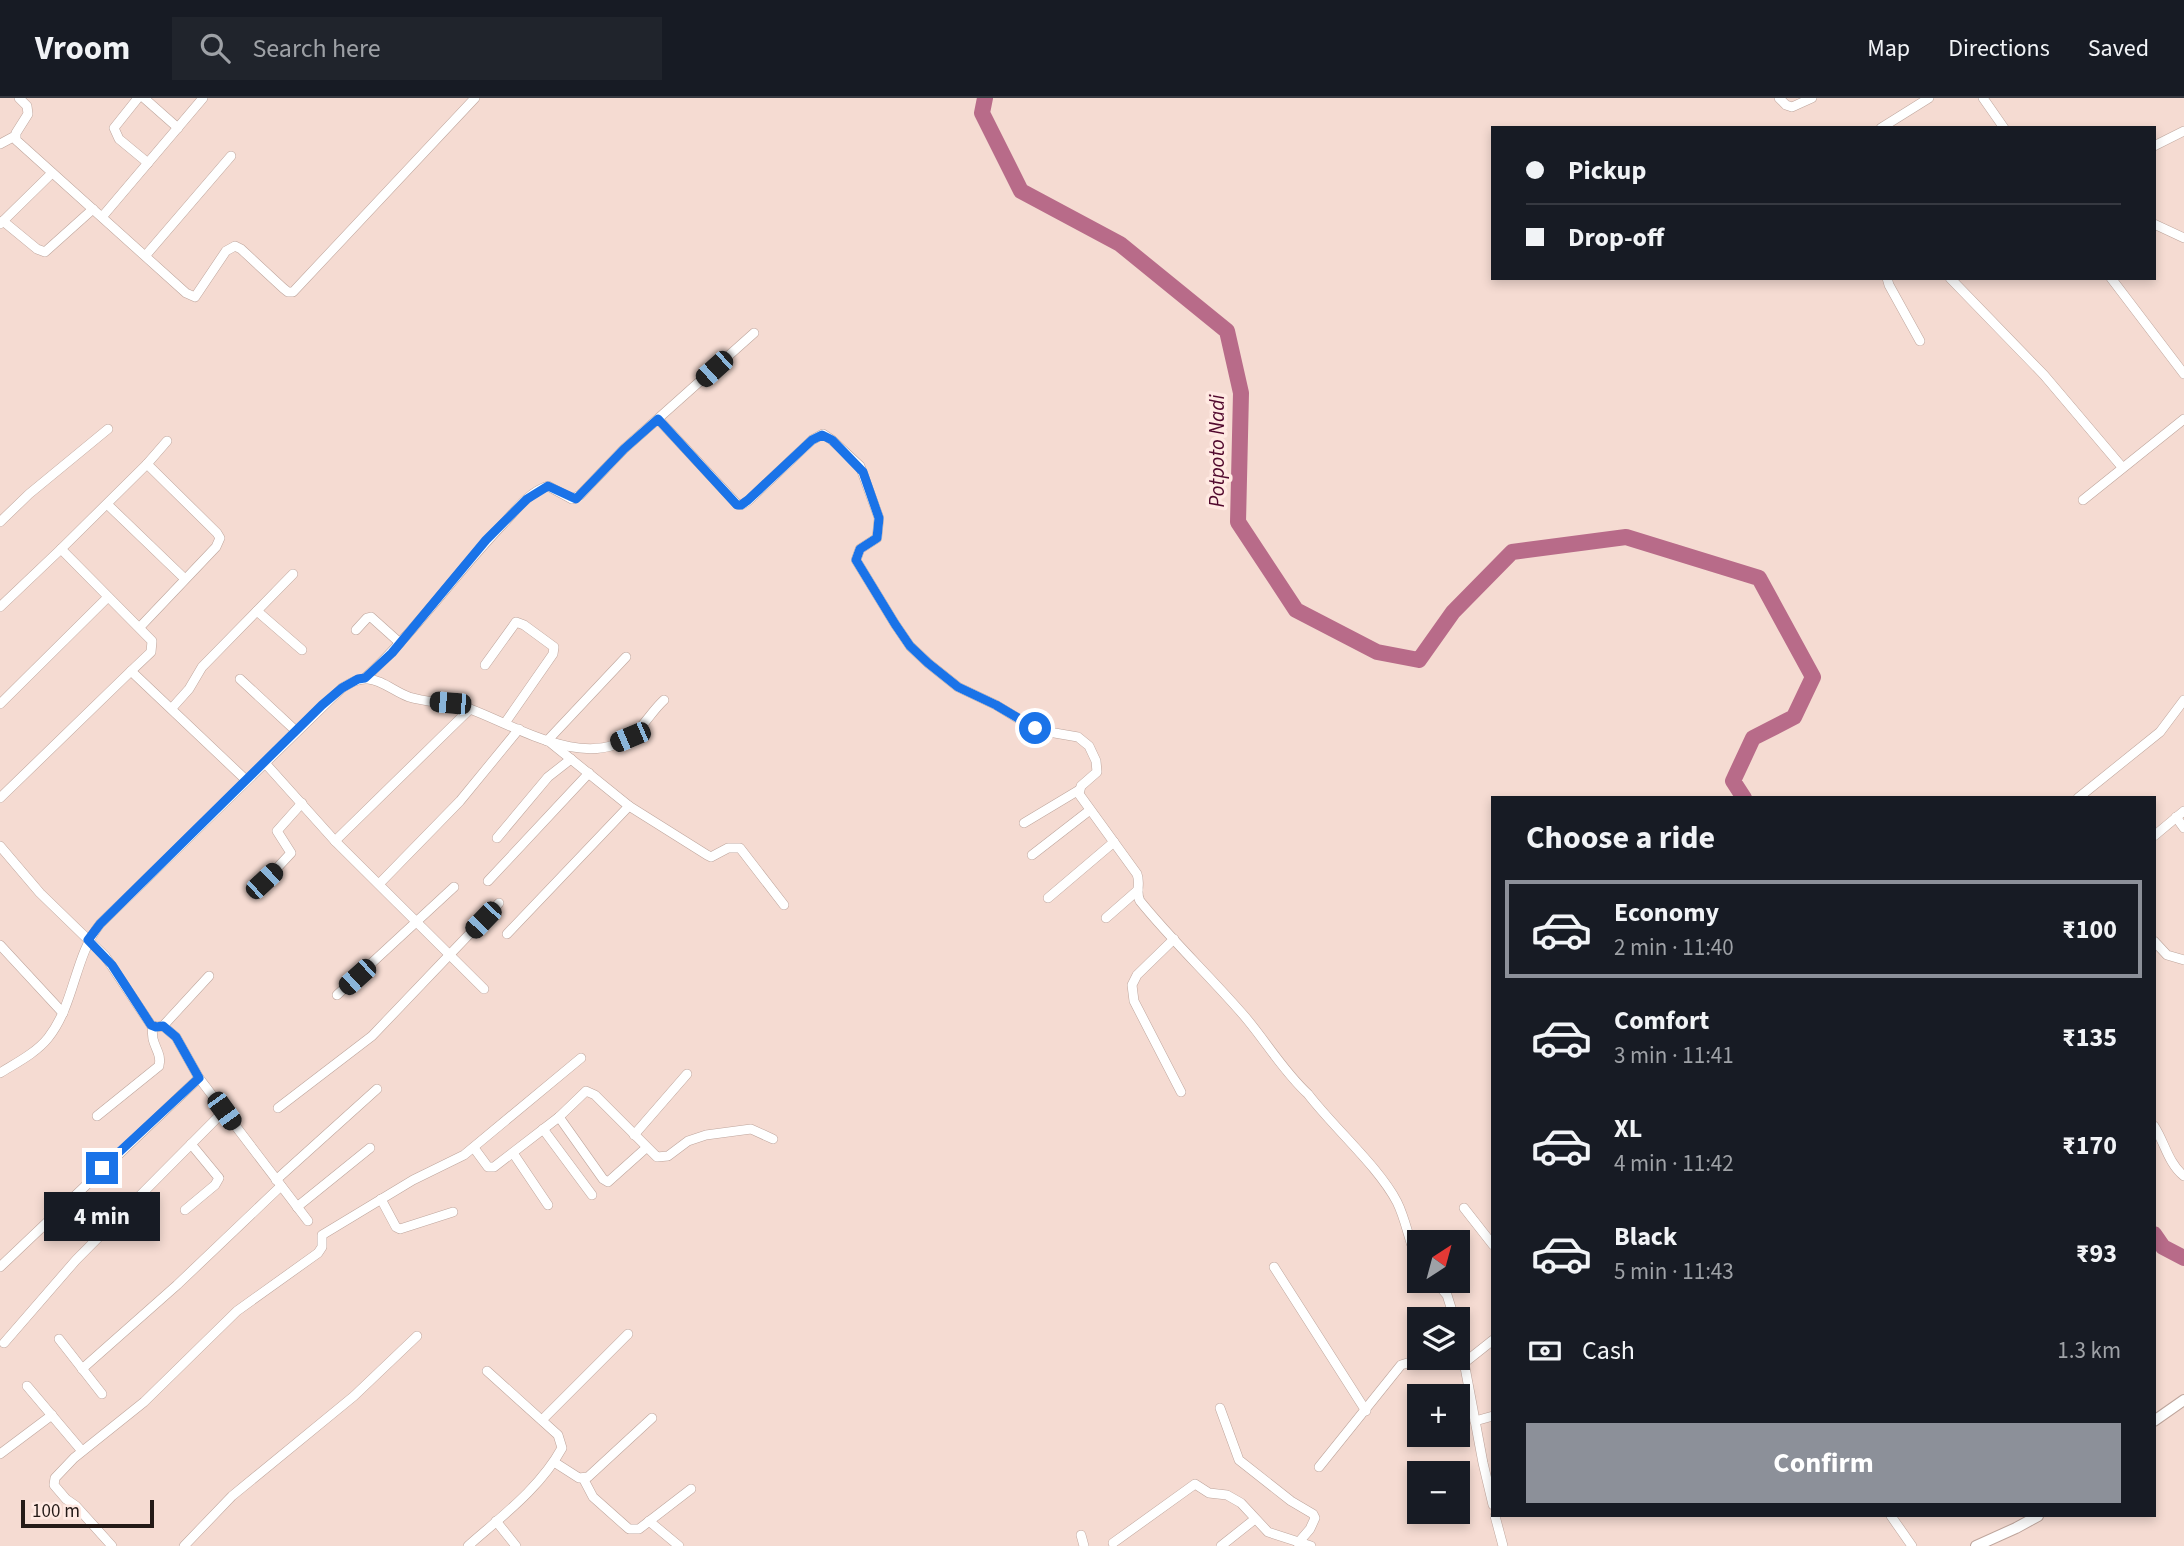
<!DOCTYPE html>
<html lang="en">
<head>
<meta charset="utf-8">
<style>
  :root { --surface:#171b24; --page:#20242c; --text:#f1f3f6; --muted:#9ea1a6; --line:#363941; --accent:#8c9099 }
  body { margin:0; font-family:"Source Sans 3",sans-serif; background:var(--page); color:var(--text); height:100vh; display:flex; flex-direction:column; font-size:26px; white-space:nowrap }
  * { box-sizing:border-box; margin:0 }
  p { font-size:23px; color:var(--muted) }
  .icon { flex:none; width:38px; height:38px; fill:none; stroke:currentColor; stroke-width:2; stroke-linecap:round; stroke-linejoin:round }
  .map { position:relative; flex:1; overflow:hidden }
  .panel { position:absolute; left:1491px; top:698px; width:665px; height:721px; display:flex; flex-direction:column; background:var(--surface); border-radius:0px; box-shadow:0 4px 10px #0003 }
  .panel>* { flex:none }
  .hud { position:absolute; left:1491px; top:28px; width:665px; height:154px; border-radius:0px; box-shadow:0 4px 10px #0003; display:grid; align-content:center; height:154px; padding:0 35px; background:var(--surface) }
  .needle { width:46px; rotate:36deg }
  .fabs { position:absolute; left:1407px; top:1132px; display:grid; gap:14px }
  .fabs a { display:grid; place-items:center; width:63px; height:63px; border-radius:0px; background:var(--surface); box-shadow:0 4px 10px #0003; font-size:35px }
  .scale { position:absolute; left:21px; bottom:18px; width:133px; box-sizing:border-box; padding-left:7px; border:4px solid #241a17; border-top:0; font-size:19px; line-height:24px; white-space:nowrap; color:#241a17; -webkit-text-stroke:5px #ffe9e2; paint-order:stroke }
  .end { position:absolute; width:32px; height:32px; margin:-16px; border:9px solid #1a73e8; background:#fff; box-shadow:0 0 0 4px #fff }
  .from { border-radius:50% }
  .bubble { position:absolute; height:49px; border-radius:0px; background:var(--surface); box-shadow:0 4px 10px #0003; font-size:23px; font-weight:700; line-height:49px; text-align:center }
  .car { position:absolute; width:21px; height:42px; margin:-21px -10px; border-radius:9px; box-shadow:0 0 5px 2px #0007; background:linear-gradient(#222 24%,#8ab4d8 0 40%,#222 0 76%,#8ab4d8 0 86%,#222 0) }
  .hud b { display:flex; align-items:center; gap:24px; height:66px; font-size:26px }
  .hud b+b { border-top:2px solid var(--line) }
  .hud i { width:18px; height:18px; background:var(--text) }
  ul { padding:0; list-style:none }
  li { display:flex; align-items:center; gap:21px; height:98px; margin:0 14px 10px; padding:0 21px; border:4px solid transparent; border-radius:0px }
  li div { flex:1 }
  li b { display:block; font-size:26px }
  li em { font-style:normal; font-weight:700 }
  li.on { border-color:var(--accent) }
  li>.icon { width:63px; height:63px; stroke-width:1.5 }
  h2 { padding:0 35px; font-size:32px; line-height:84px }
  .pay { display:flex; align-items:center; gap:18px; height:77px; padding:0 35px; font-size:26px }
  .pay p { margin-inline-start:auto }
  .button { display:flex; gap:14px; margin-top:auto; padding:14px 35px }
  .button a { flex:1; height:80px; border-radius:0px; background:var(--accent); color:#fff; font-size:28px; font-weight:700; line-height:80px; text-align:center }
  header { display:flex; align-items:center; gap:42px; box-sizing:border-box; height:98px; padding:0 35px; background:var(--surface); border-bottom:2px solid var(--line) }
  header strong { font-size:33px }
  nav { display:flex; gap:38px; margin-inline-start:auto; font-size:24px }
  .search { width:490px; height:63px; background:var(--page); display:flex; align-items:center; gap:18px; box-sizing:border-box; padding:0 24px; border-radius:0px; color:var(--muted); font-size:26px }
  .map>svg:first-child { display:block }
</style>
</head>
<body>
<header>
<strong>Vroom</strong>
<div class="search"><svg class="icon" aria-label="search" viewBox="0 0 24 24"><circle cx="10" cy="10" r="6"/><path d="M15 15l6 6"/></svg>Search here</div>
<nav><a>Map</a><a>Directions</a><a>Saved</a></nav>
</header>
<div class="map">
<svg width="2184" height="1448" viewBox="0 0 2184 1448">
  <rect width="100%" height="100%" fill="#f5dbd2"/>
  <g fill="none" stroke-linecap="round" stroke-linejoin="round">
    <!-- river -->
    <g stroke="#b86b89" stroke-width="16">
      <path d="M985,0L982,15L1021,93L1120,146L1227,233L1241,295L1238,424L1296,512L1377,554L1419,562L1453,514L1512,454L1626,439L1759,480L1813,579L1794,619L1753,640L1733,683L1744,700"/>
      <path d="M2154,1136L2163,1149L2184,1160"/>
    </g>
    <!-- minor casing -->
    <g stroke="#bea59c" stroke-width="10">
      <g id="minor">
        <path d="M19,0L27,8L28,16L16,35V42L186,195L195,199L226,153L235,148L241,151L283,190L288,194H293L475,0"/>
        <path d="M138,0L114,30L119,41L148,65"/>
        <path d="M144,0L178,30"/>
        <path d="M1779,0L1786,7L1792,9L1812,0"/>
        <path d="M1983,0L2004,30"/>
        <path d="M1881,30L1929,0"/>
        <path d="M0,46L15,38"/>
        <path d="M2154,48L2184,33"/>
        <path d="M102,119L203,0"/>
        <path d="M3,123L37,151L45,154L93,111"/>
        <path d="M0,126L52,75"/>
        <path d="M2154,126L2184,140"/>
        <path d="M146,157L231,58"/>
        <path d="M1887,180L1889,187L1920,243"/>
        <path d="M1950,180L2044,277L2122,369"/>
        <path d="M2111,180L2184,276"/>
        <path d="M658,321L737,406L741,407L748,403L812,342L823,336L832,342L860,368L879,420L877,440L860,451L856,462L895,526L910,548L928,565L958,589L996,607L1029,627L1043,633L1078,639L1089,648L1096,663L1097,674L1081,688L1079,696L1137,776C1141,786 1135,794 1140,803C1173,844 1212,880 1246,920C1267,945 1284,974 1308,996C1334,1030 1378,1068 1397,1104C1407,1124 1409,1146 1419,1165"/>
        <path d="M2083,402L2184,321"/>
        <path d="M107,406L185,481"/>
        <path d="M0,424L29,396L108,331"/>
        <path d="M61,451L147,366L167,343"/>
        <path d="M0,509L61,451L152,543L151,554L131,573"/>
        <path d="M257,513L302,552"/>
        <path d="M140,529L216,449L220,440L217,435L147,366"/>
        <path d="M356,532L367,520L371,519L400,545"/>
        <path d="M485,567L516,524L524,527L554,549L553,556L505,625"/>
        <path d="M365,580C416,533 455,476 503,426C516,412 529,394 548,388L572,401L580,397L624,351L754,235"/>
        <path d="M240,581L296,633"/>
        <path d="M0,606L108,499"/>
        <path d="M172,610L189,591L202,569L293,476"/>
        <path d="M470,611C516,628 589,675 635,635C645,626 653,612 664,602"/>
        <path d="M547,643L626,559"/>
        <path d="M551,645L629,708L707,757L711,759L728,750H740L784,807"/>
        <path d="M0,700L131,573L246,682"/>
        <path d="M2078,700L2160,634L2184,602"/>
        <path d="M2176,719L2184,730"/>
        <path d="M1024,725L1079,692"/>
        <path d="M2154,738L2184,713"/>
        <path d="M497,740L548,679L571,661"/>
        <path d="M335,743L484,891"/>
        <path d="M0,748L40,795L105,858L151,927L156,929L163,928L176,939L199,980L308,1123"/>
        <path d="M1032,757L1090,712"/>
        <path d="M488,783L589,675"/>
        <path d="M264,784L291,755L277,733L302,705"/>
        <path d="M380,785L460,703L519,631"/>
        <path d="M1048,800L1114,744"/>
        <path d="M1106,820L1138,792"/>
        <path d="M507,836L629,708"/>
        <path d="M1174,841L1137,877L1132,887L1134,903L1181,994"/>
        <path d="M2154,843L2167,857L2184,862"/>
        <path d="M0,847L63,915"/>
        <path d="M337,897L454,789"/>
        <path d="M163,928L209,878"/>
        <path d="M0,975C16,965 36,955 48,940C75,906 74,859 100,826L342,590C350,585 358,580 368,581C382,582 395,594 409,599C429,605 450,604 470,611L335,743L265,665"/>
        <path d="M278,1010L372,938L499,805"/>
        <path d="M97,1018L159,968C163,953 149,947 153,928"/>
        <path d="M559,1019L603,1081L608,1084L646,1050"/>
        <path d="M2154,1028C2165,1045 2168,1065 2184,1078"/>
        <path d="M543,1031L592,1097"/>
        <path d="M634,1037L687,976"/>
        <path d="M474,1050L488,1069H494L559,1019L586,993L595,997L657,1059L668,1058L688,1043L706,1037L751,1031L773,1041"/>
        <path d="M513,1055L548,1107"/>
        <path d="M276,1082L377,991"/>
        <path d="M381,1101L396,1129L400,1131L453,1114"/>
        <path d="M297,1109L370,1050"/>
        <path d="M1464,1110L1493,1147"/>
        <path d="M185,1112L215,1087L219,1080L191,1046"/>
        <path d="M0,1169L199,980"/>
        <path d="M1274,1169L1366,1313"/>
        <path d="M1435,1183L1447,1197L1455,1222"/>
        <path d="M1458,1232L1483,1365L1493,1407"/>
        <path d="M59,1241L102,1296"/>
        <path d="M4,1245L76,1162L224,1013"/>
        <path d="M82,1271L177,1187L281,1088"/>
        <path d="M27,1288L82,1353"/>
        <path d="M1220,1310L1239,1362L1291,1403L1313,1416L1315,1420L1310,1431L1298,1445"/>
        <path d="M542,1322L628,1236"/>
        <path d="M1475,1323L1493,1318"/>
        <path d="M0,1356L52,1317"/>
        <path d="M554,1364L579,1380L588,1379L652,1320"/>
        <path d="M1319,1369L1401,1267L1417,1262L1464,1265L1493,1242"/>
        <path d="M583,1380L593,1399L629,1431H639L691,1391"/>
        <path d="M1495,1418L1503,1448"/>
        <path d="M1891,1418L1912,1448"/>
        <path d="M496,1423L516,1448"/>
        <path d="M649,1423L679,1448"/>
        <path d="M1081,1437L1084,1448"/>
        <path d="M1113,1445L1195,1386L1209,1395L1227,1397L1241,1405L1268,1434L1311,1448"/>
        <path d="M112,1448L76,1408L66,1401L54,1387L55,1380L74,1360L144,1304L237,1213L318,1155L322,1149V1137L413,1082L464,1057L581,960"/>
        <path d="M184,1448L232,1398L354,1298L417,1238"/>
        <path d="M468,1448C502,1418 540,1390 562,1350L558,1337L487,1273"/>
        <path d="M1221,1448L1255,1421"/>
      </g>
    </g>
    <!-- major casing -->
    <g stroke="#bea59c" stroke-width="12">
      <g id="major">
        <path d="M2154,1323L2184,1302"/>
        <path d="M1976,1448L2016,1430L2038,1418"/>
      </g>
    </g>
    <!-- minor -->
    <use href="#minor" stroke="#fff" stroke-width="9"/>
    <!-- major -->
    <use href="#major" stroke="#fff" stroke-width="10"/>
  </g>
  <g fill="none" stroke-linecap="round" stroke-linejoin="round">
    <!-- route -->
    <path stroke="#1a73e8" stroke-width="9" d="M102,1070L199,980L176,939L163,928L156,929L151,927L112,867L88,842L100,826L322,607L342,590L358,581L365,580L392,555L486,442L527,401L548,388L576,401L624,351L658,321L737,407H741L748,402L812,342L822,337L832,342L863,374L879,420L877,440L860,451L856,462L895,526L910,548L928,565L958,589L996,607L1035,630"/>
  </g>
  <g text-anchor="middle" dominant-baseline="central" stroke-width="7" stroke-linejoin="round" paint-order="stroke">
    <!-- water labels -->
    <g font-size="21" font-style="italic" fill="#51082d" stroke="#ffe9e2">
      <text transform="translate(1217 353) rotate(-90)">Potpoto Nadi</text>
    </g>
  </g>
</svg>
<div class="fabs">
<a><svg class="needle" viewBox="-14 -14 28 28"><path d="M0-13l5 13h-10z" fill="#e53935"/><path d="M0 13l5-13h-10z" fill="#9ea1a6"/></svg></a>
<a><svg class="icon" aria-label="layers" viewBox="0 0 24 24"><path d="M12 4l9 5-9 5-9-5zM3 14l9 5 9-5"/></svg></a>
<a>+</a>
<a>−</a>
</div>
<div class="scale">100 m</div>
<i class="end from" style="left:1035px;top:630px"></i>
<i class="end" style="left:102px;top:1070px"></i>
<div class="bubble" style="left:44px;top:1094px;width:116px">4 min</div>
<i class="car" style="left:714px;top:271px;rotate:228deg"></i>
<i class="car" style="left:450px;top:605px;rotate:275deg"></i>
<i class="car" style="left:630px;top:639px;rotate:247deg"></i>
<i class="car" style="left:264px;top:783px;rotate:47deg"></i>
<i class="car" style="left:483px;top:822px;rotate:224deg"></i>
<i class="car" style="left:357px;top:879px;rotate:228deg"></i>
<i class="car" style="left:224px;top:1013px;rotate:144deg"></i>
<div class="hud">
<b><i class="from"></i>Pickup</b>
<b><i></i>Drop-off</b>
</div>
<section class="panel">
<h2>Choose a ride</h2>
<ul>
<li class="on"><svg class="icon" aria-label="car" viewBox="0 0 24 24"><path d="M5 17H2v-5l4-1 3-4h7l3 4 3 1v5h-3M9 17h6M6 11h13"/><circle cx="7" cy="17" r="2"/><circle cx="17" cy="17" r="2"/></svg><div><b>Economy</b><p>2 min · 11:40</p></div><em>₹100</em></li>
<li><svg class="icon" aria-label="car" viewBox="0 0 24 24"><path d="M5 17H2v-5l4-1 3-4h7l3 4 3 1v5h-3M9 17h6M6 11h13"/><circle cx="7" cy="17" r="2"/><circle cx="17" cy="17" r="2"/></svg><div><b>Comfort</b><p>3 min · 11:41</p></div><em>₹135</em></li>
<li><svg class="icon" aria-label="car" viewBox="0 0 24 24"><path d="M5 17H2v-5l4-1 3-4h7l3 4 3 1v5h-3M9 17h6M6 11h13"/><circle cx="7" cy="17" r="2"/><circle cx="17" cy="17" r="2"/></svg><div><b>XL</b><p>4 min · 11:42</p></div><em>₹170</em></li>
<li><svg class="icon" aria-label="car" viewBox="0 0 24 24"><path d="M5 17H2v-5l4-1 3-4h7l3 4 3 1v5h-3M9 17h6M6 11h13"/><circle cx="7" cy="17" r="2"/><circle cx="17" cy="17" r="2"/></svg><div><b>Black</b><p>5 min · 11:43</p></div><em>₹93</em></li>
</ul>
<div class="pay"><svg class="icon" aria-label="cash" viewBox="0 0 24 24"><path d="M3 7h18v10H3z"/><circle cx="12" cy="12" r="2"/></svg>Cash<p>1.3 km</p></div>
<div class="button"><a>Confirm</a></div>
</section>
</div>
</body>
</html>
